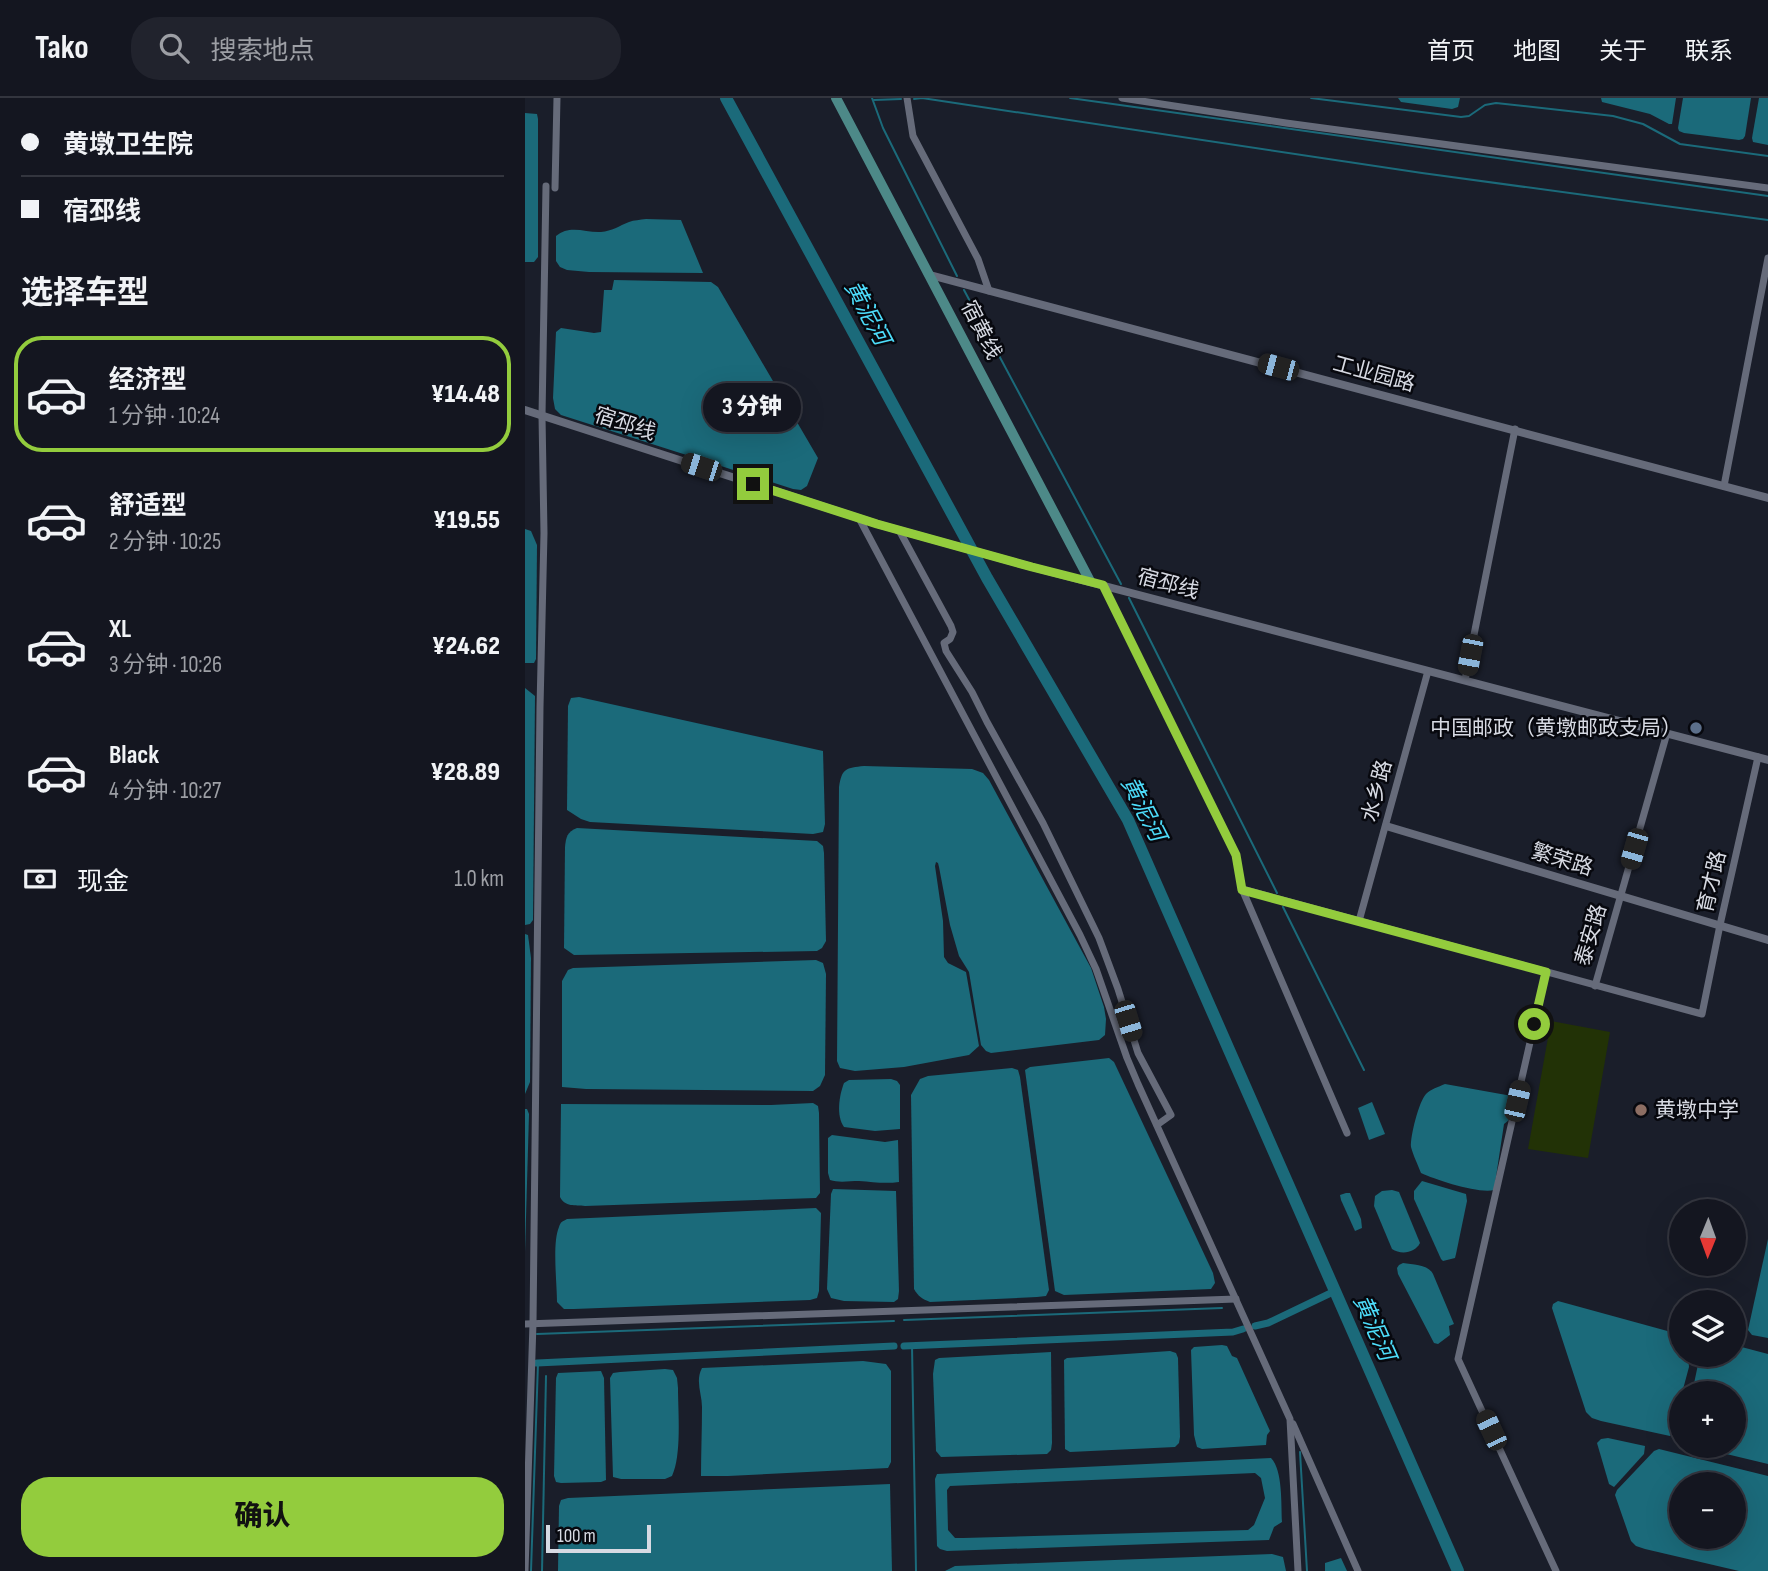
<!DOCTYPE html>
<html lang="zh">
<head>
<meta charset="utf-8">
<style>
  :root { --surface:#141620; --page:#21232d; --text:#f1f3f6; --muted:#9d9fa5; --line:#33353e; --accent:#93cc3d }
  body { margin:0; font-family:"Sofia Sans Condensed","Noto Sans SC",sans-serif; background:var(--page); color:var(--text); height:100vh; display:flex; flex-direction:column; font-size:26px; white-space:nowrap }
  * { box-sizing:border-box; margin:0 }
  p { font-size:23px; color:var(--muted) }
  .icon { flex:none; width:38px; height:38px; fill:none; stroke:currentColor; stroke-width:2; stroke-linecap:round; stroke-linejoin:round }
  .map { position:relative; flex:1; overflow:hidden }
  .details { display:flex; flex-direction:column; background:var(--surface); width:525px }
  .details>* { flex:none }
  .guide { display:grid; align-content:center; height:154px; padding:0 21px; background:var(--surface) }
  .needle { width:46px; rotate:181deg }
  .controls { position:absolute; left:1144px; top:1101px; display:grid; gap:14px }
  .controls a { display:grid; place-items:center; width:77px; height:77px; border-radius:50%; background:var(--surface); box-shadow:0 7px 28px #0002,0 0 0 2px var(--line); font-size:35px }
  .scale { position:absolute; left:21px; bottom:18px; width:105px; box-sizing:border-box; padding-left:7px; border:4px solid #d7dae3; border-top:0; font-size:19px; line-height:24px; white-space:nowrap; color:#d7dae3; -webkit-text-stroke:5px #07080e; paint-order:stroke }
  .end { position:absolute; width:32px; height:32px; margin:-16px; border:9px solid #93cc3d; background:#111; box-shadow:0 0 0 4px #111 }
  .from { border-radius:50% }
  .bubble { position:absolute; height:49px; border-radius:24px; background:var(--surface); box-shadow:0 7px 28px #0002,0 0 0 2px var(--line); font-size:23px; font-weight:800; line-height:49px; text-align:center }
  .car { position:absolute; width:21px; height:42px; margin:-21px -10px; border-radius:9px; box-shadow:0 0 5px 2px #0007; background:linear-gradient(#222 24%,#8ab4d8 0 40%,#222 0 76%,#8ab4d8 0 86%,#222 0) }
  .guide b { display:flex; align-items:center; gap:24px; height:66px; font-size:26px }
  .guide b+b { border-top:2px solid var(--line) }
  .guide i { width:18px; height:18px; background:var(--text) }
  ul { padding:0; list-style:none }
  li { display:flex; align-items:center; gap:21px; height:116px; margin:0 14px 10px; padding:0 7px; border:4px solid transparent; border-radius:28px }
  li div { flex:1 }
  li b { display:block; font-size:26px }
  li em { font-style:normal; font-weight:800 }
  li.current { border-color:var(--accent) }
  li>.icon { width:63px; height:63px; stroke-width:1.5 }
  h2 { padding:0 21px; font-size:32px; line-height:84px }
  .pay { display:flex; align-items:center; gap:18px; height:77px; padding:0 21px; font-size:26px }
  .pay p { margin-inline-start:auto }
  .action { display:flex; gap:14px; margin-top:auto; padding:14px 21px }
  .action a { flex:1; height:80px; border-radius:28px; background:var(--accent); color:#111; font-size:28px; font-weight:800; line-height:80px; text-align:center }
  header { display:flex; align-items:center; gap:42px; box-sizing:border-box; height:98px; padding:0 35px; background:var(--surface); border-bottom:2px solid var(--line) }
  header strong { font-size:33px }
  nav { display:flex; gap:38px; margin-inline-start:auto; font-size:24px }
  .search { width:490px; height:63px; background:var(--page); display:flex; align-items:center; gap:18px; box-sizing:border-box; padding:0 24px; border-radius:28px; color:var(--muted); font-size:26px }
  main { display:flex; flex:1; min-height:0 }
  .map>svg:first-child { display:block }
</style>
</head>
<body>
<header>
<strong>Tako</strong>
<div class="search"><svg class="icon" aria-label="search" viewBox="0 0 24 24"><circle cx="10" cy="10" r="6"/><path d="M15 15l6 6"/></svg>搜索地点</div>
<nav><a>首页</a><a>地图</a><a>关于</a><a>联系</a></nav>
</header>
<main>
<section class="details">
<div class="guide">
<b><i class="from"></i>黄墩卫生院</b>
<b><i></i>宿邳线</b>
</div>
<h2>选择车型</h2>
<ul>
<li class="current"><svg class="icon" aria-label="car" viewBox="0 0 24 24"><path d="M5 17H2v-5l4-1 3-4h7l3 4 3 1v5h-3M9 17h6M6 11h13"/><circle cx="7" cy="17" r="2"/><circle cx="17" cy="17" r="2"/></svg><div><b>经济型</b><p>1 分钟 · 10:24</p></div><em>¥14.48</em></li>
<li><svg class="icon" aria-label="car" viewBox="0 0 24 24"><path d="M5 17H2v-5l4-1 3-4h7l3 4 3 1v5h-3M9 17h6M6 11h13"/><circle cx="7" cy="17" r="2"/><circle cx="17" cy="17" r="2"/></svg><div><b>舒适型</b><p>2 分钟 · 10:25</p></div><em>¥19.55</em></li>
<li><svg class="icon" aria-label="car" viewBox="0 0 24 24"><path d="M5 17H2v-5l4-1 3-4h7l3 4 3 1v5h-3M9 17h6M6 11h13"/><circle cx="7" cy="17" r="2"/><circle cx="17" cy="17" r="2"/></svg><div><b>XL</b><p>3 分钟 · 10:26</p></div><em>¥24.62</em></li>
<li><svg class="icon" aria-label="car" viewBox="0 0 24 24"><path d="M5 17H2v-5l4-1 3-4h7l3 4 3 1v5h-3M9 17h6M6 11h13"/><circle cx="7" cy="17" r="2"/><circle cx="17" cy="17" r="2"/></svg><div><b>Black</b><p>4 分钟 · 10:27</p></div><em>¥28.89</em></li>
</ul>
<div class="pay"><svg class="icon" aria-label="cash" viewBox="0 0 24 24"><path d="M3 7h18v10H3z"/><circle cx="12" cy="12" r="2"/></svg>现金<p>1.0 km</p></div>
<div class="action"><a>确认</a></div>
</section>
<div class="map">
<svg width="1243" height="1473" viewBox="0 0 1243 1473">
  <rect width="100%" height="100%" fill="#1a1e2a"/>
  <!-- green -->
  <path fill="#223206" d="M1026,923L1085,934L1063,1060L1003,1051Z"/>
  <!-- water -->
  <g fill="#1b6a7a" fill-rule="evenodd">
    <path d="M873,0H935L933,9L927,11L876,4Z"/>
    <path d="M1076,0H1151L1147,26H1144L1125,16L1077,4Z"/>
    <path d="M1158,0H1226L1220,38L1218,41L1214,42L1159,35L1154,33L1153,30Z"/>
    <path d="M1234,0H1243V47L1228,44L1227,40Z"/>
    <path d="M0,15L12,16L13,21V159L9,164H0Z"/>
    <path d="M121,121L156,122L178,175L64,174L42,172L35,169L31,163V138C45,126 61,135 76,134C87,133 94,128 104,124C109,122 115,122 121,121Z"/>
    <path d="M89,182L186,184L193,189L293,360L282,388L276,392L268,391L36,317L30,311L28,300L31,234L36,230L69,235L76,234L79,192H87Z"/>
    <path d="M0,431L6,433L12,447L11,561L9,565H0Z"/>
    <path d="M0,590L10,598L8,822L5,826L0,827Z"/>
    <path d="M54,599L298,653L300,726L298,734L288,736L65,724L56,721L42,712L43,608L46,600Z"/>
    <path d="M339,668L447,671L458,675L464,682L566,870L579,909L581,921L580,937L574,942L466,955L461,953L456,947L444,874L434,858L425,827L414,769L413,765L411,764L410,768L418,823L419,859L423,865L441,874L454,948L444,957L379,969L330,973L315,970L312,963L314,689C317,670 321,670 339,668Z"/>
    <path d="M52,730L292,743L298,748L299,755L301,843L297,850L292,853L49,857L39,850L40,749C41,739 42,734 52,730Z"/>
    <path d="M0,836L3,837L6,860L5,984L0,996Z"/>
    <path d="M291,862L298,865L301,876L300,977L295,988L288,993L61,991L37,989V883L43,872L48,870Z"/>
    <path d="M584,960L589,964L688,1175L690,1185L686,1191L539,1197L530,1193L500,972L505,969Z"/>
    <path d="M487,970L493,972L495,979L524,1192L521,1198L512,1199L405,1204C397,1201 393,1198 389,1191L386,997L395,981L403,978Z"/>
    <path d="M366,981L372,983L375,987V1031L350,1033L319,1029C311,1018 314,998 319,985L324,982Z"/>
    <path d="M920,986L987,998V1013L984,1022L979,1026L969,1092C954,1096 911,1082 896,1075C893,1067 888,1057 886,1049C885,1039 894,1003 901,996C906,991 913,989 920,986Z"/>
    <path d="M847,1004L860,1036L844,1042L833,1010Z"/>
    <path d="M288,1005L293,1008L294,1015L295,1095L291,1100L60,1108C50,1107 40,1109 35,1099L36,1006L246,1007Z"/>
    <path d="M0,1011H2L4,1016L0,1154Z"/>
    <path d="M307,1037L360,1044L373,1042L374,1084C360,1086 348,1084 334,1083C324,1083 314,1085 305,1082L303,1075V1040Z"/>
    <path d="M897,1083L941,1096L942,1103L931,1156L930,1160L918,1163L916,1161L889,1101V1093Z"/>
    <path d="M308,1091L371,1093L374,1193L373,1201L369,1204L319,1203L306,1200L302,1191L306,1096Z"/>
    <path d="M867,1092L874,1094L895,1145C890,1155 876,1157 867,1151L849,1108L850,1098L857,1093Z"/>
    <path d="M821,1095H825L836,1121L837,1130L830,1133L816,1102L815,1097Z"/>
    <path d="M291,1110L296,1115L294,1193L292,1200L285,1202L49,1211H39L32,1204C32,1185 27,1145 34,1129C36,1123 37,1124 42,1121Z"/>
    <path d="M1243,1141V1240L1227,1237L1223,1232Z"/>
    <path d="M878,1165C888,1167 903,1166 908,1176L929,1226L924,1228L925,1237L913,1246L909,1245L873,1176L872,1170L874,1167Z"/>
    <path d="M1033,1203L1157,1237V1256L1163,1257L1164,1269L1157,1295L1150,1333L1145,1338L1076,1323L1067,1320L1061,1314L1027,1210L1028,1206Z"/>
    <path d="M697,1247L702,1248L707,1258L712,1260L745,1333L742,1337L741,1347L677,1351L672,1349L669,1337L666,1252L669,1249Z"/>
    <path d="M1209,1247L1243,1256V1366L1168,1348H1209V1295H1167L1175,1257L1209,1256Z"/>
    <path d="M645,1253L651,1255L653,1260L655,1339L654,1345L650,1349L545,1354L540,1351L539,1262L542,1260Z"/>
    <path d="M526,1254L527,1345L526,1352L522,1356L416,1359L411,1353L408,1276L410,1262L414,1260Z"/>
    <path d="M338,1263L361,1266L366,1273V1364L363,1370L203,1378H176C176,1355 177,1332 177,1309C177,1296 170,1283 177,1270Z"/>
    <path d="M140,1271L148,1272L152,1280L153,1290C153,1314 157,1357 147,1378L140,1381H96L88,1379L85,1280L88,1275L95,1274Z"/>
    <path d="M76,1273L79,1280L81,1382L76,1384L36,1385L31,1384L29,1378L31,1280L33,1275Z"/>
    <path d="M1083,1340L1120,1348L1119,1356L1089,1389L1084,1386L1072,1345L1076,1341Z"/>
    <path d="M1134,1351L1243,1378V1473H1214L1120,1451L1111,1448L1106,1443L1090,1397L1092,1392L1129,1353ZM1157,1386H1209V1438H1157Z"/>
    <path d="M746,1360C758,1372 756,1407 757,1424L749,1429L744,1442L422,1453L415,1451L412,1448L410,1381L412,1376ZM730,1375L736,1380L740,1400L729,1427L723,1432L438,1440H430L423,1432L422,1392L425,1388Z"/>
    <path d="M365,1386L367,1473H33L34,1408L36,1402L43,1400Z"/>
    <path d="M747,1456L758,1459L761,1473H420L430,1468Z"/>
    <path d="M816,1460L822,1473H800V1465Z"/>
  </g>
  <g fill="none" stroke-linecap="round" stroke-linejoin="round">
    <!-- stream -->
    <g stroke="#1b6a7a" stroke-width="2">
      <path d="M347,0L358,30L432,178"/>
      <path d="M545,0L1243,98"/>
      <path d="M786,0L936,19L944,18L960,7L971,5L1088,18L1118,26L1155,46L1243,58"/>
      <path d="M389,1L397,0L897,75L1243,122"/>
      <path d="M349,2L376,1"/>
      <path d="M439,192L596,486"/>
      <path d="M604,500L752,795"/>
      <path d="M758,809L839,972"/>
      <path d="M379,1222L697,1210"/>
      <path d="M12,1236L369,1223"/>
      <path d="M387,1248L391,1473"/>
      <path d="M21,1266V1264"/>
      <path d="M775,1354L782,1473"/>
      <path d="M6,1473L13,1265"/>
      <path d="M17,1473L21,1278"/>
    </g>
    <!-- canal -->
    <g stroke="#1b6a7a" stroke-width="7">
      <path d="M730,1228L743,1225L810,1193"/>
      <path d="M379,1248L708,1234L718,1231"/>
      <path d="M12,1265L369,1248"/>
    </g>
    <!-- river -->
    <path stroke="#1b6a7a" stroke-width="12" d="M201,0L462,480L603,722L933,1473"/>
    <!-- minor -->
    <g stroke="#666b7a" stroke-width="7">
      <path d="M382,0L388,38L453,161L464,193"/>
      <path d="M597,0L761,25L1243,90"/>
      <path d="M30,90L32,0"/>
      <path d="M1199,388L1243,160"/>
      <path d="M334,420L555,837L571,871L602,960L613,986L765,1321L773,1473"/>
      <path d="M374,432L426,528L428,534L425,541L419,545L421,553L447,594L462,624L518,725L574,840L593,891L613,955L646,1017L632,1027"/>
      <path d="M578,487L711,757L717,791L822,1035"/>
      <path d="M940,582L990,331"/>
      <path d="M717,791L1177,916L1195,827L1233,659"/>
      <path d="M834,823L903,573"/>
      <path d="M1021,874L933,1261L1031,1473"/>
      <path d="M1070,888L1142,635"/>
      <path d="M0,1226L711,1201"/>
      <path d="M768,1326L833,1473"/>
      <path d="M0,1473L8,1225L15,609L19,435L17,318L21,88"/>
    </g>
    <!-- tertiary -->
    <g stroke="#666b7a" stroke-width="8">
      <path d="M405,177L1243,400"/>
      <path d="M0,312L352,426L507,469L1243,662"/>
      <path d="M861,728L1243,842"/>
    </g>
    <!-- secondary -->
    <path stroke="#4d8988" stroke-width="10" d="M311,0L565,483"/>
  </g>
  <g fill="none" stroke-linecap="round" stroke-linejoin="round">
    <!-- route -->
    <path stroke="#93cc3d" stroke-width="9" d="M228,386L352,426L507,469L578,487L711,757L717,792L1021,874L1009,926"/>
  </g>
  <!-- markers -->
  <circle fill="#5c6f8a" stroke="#07080e" stroke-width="2.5" cx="1171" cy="630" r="7"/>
  <circle fill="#8d6e63" stroke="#07080e" stroke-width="2.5" cx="1116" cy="1012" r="7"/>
  <g text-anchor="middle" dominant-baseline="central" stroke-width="5" stroke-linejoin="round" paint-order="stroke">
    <!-- street labels -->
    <g font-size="21" fill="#d7dae3" stroke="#07080e">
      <text transform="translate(456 232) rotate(63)">宿黄线</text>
      <text transform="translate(849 276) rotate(15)">工业园路</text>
      <text transform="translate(100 326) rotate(18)">宿邳线</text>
      <text transform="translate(643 486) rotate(15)">宿邳线</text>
      <text transform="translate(852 693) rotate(-75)">水乡路</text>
      <text transform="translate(1037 762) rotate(17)">繁荣路</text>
      <text transform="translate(1187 784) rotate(-77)">育才路</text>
      <text transform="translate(1066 837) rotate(-74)">泰安路</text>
    </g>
    <!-- poi labels -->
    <g font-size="21" fill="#d7dae3" stroke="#07080e" text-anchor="end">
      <text x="1157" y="630">中国邮政（黄墩邮政支局）</text>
      <text x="1130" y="1012" text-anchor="start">黄墩中学</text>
    </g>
    <!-- water labels -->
    <g font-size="23" font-style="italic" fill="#4ddcfa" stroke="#07080e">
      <text transform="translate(342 215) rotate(62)">黄泥河</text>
      <text transform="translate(618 711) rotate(63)">黄泥河</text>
      <text transform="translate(849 1230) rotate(66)">黄泥河</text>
    </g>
  </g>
</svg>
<div class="controls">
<a><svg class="needle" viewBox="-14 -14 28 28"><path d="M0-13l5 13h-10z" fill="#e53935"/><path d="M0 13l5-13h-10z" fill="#9d9fa5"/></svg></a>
<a><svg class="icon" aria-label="layers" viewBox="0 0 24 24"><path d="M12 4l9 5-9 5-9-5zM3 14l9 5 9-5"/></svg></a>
<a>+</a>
<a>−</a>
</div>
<div class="scale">100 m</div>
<i class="end from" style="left:1009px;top:926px"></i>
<i class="end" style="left:228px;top:386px"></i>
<div class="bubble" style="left:178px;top:285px;width:98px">3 分钟</div>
<i class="car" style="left:753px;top:269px;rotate:285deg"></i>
<i class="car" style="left:176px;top:369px;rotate:288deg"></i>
<i class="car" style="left:945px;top:557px;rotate:191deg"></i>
<i class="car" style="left:1109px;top:751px;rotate:196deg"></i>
<i class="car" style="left:603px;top:923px;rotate:163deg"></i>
<i class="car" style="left:992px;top:1003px;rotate:13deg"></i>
<i class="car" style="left:966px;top:1332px;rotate:335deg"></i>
</div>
</main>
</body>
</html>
